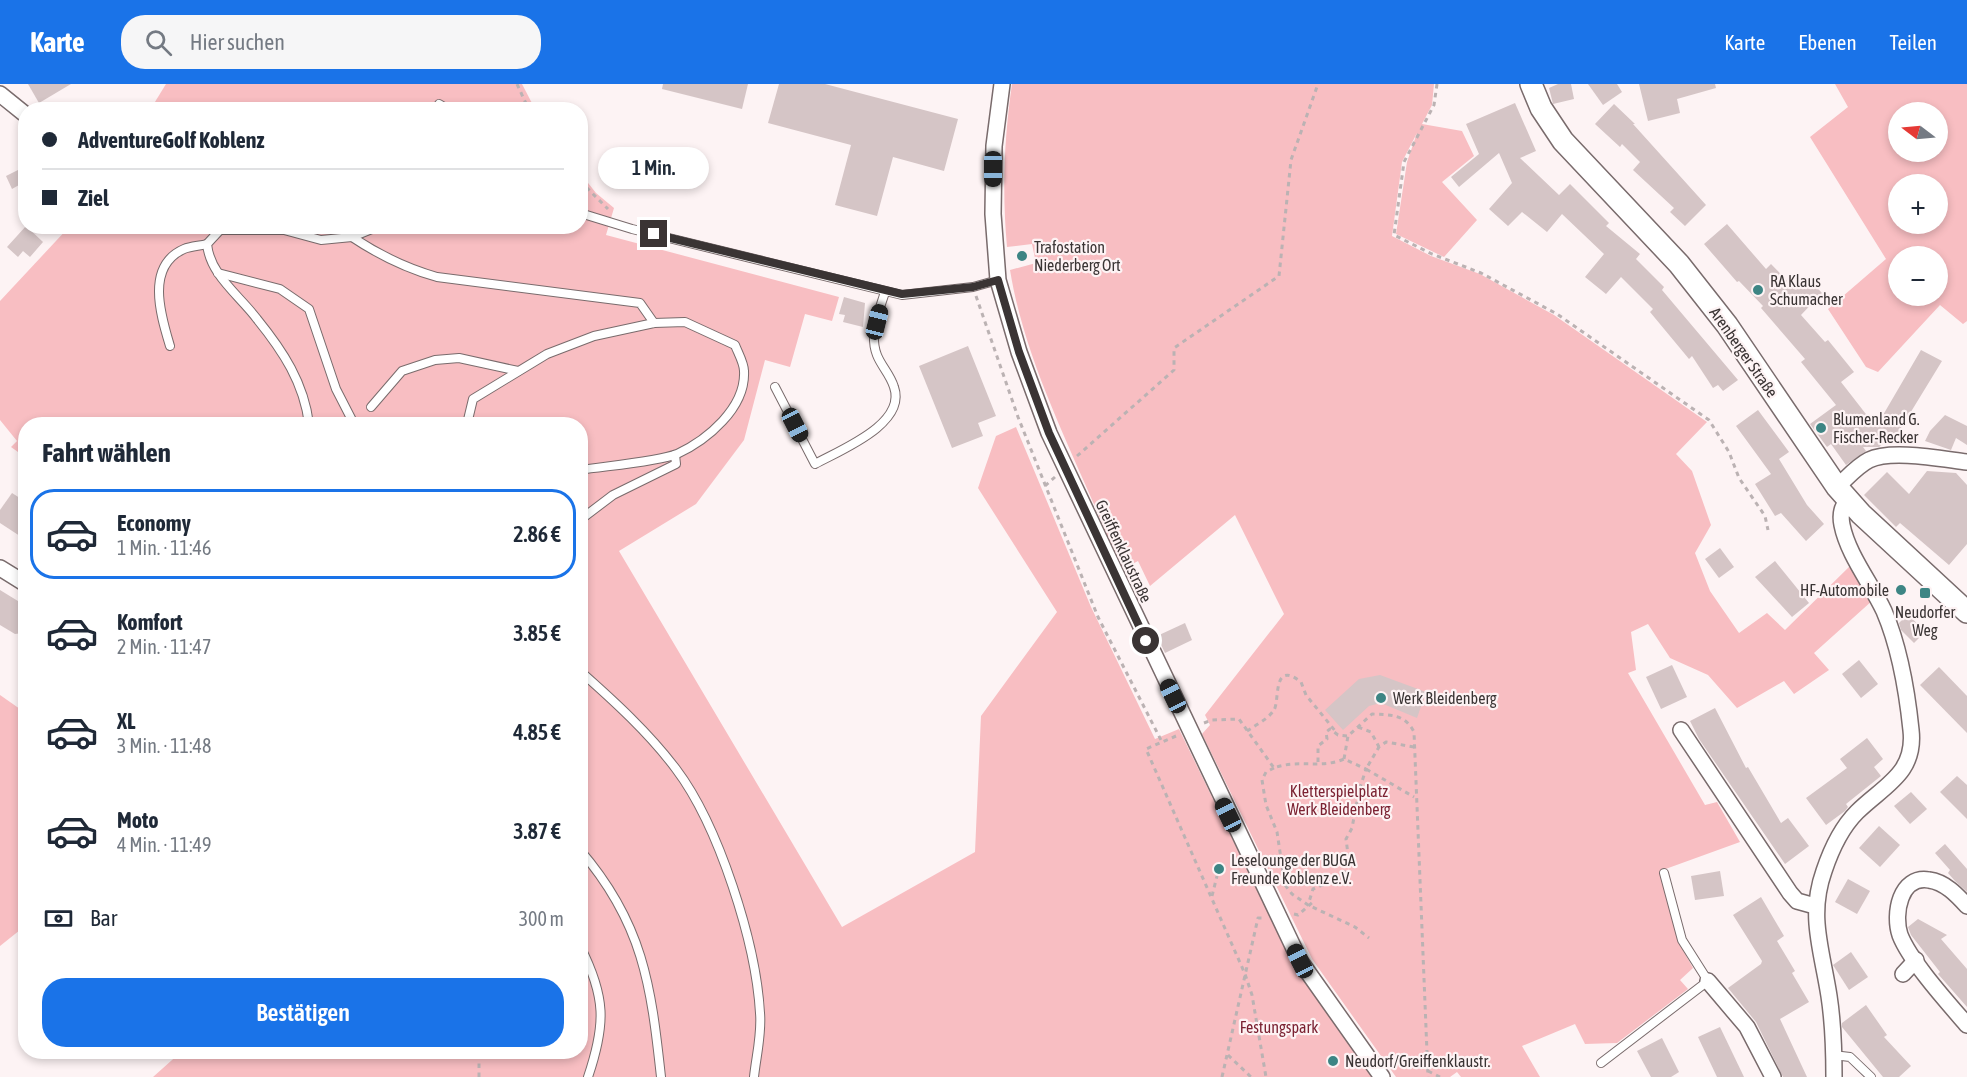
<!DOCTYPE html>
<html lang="de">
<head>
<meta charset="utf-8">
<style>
  :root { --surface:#fff; --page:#f6f6f7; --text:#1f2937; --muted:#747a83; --line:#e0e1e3; --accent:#1a73e8 }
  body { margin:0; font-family:"Asap Condensed",sans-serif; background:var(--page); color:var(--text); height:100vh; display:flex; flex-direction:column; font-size:22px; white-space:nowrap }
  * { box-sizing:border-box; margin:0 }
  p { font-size:20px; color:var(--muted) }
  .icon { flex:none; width:33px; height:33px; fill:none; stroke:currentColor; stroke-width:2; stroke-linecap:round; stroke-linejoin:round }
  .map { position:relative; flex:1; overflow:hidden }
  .side { position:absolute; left:18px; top:333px; width:570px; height:642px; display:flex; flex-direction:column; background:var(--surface); border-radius:24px; box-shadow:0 3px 9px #0003 }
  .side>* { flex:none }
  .top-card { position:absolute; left:18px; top:18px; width:570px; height:132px; border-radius:24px; box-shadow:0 3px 9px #0003; display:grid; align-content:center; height:132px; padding:0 24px; background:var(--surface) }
  .needle { width:39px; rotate:286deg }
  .buttons { position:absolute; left:1888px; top:18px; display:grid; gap:12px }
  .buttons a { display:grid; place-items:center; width:60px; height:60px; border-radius:50%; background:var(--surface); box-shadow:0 3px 9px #0003; font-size:30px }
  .end { position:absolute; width:27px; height:27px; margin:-14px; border:8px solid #3a3434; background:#fff; box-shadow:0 0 0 3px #fff }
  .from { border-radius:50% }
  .bubble { position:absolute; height:42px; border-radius:21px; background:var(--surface); box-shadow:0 3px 9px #0003; font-size:20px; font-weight:600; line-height:42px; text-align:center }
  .car { position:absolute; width:18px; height:36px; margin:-18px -9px; border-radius:8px; box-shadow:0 0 4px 2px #0007; background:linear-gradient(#222 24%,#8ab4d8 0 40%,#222 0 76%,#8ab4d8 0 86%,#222 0) }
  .top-card b { display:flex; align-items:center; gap:21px; height:57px; font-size:22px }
  .top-card b+b { border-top:2px solid var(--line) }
  .top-card i { width:15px; height:15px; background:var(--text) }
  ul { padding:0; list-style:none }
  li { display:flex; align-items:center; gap:18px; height:90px; margin:0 12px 9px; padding:0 12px; border:3px solid transparent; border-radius:24px }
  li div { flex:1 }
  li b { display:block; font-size:22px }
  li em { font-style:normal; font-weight:600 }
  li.selected { border-color:var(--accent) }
  li>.icon { width:54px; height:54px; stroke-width:1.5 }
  h2 { padding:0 24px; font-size:27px; line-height:72px }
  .pay { display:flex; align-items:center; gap:15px; height:66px; padding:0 24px; font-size:22px }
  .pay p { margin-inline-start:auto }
  .button { display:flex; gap:12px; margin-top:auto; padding:12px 24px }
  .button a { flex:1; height:69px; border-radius:24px; background:var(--accent); color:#fff; font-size:24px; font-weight:600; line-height:69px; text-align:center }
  header { display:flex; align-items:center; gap:36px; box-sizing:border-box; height:84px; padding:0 30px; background:var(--accent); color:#fff }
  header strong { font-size:28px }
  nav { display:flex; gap:33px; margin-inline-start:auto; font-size:21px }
  .search { width:420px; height:54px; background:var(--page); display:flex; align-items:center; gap:15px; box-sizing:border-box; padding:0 21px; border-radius:24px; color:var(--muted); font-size:22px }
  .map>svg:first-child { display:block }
</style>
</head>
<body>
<header>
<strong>Karte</strong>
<div class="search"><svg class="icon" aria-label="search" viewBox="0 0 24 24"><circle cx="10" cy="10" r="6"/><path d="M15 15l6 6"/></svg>Hier suchen</div>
<nav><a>Karte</a><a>Ebenen</a><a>Teilen</a></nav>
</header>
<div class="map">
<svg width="1967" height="993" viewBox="0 0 1967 993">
  <rect width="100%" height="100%" fill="#fdf3f4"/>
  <!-- green -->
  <g fill="#f8bec2" fill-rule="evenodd">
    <path d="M166,0H522L535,25L150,26Z"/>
    <path d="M1012,0H1434L1432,21L1422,40L1462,47L1474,72L1442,98L1477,136L1444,173L1396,150L1407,78L1417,49L1402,78L1392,152L1431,172L1480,190L1554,231L1707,338L1676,370L1692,387L1711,441L1695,469L1710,507L1739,549L1767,529L1785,546L1850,482L1873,516L1814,569L1829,586L1794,610L1784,597L1737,624L1708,591L1670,574L1648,540L1631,548L1636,586L1628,589L1705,721L1717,718L1740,758L1660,787L1679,859L1693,884L1680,896L1688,905L1617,959L1585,960L1575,940L1522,962L1540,993H1461L1457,988L1450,993H1396L1312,875L1202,650L1210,641L1205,631L1284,530L1235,431L1150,502L1138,477L1121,486C1084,387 1027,290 1010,186L1036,179L1032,160L1007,163C1002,108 1004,55 1012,0Z"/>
    <path d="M1835,0H1967V237L1963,240L1940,221L1878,288L1866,283L1828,225L1886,175L1810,53L1848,23ZM1899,28H1938V68H1899ZM1899,100H1938V140H1899ZM1899,172H1938V212H1899Z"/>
    <path d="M581,90L596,109L614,124L606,151L839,213L832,237L805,230L790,283L765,276L744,356L696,420L619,467L842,843L975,768L981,632L1057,528L978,404L996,352L1016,343L1091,523L1155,655L1179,645L1294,882L1375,993H153L181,968H580V340H26L25,373L11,363L17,357L0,336V217L69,143L580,142Z"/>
    <path d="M0,611L20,625L26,642L25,842L0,862Z"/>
  </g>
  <!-- building -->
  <g fill="#d5c5c6">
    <path d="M28,0H71L39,19Z"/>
    <path d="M663,0H748L742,25L662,5Z"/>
    <path d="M779,0H825L958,35L944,87L893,73L877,132L835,121L851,61L768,39Z"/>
    <path d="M1558,0H1571L1574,15L1553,20L1549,4Z"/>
    <path d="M1588,0H1617L1622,8L1603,21Z"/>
    <path d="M1639,0H1715L1716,4L1677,15L1680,29L1648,37Z"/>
    <path d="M1515,19L1536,67L1520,74L1559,111L1570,100L1609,139L1606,142L1640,170L1636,175L1664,203L1662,206L1738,296L1723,307L1718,301L1713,304L1692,272L1689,275L1650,228L1653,225L1621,193L1606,210L1585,193L1604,170L1562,130L1547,148L1522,128L1508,142L1489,125L1512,99L1499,69L1459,103L1451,93L1479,70L1466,40Z"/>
    <path d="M1614,20L1635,40H1633L1706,121L1685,142L1670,128L1674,124L1633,86L1640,78L1622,60L1620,63L1595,40Z"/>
    <path d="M26,82V97L12,105L6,92Z"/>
    <path d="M1727,140L1766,185L1771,180L1796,206L1808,194L1822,209L1801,231L1825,258L1828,256L1854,288L1841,298L1876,343L1921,266L1942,277L1898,349L1879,363H1863L1866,367L1846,381L1831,360L1827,363L1810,340L1836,321L1801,278L1805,275L1761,224L1763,222L1739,197L1737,198L1704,160Z"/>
    <path d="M26,142L43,158L30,173L23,167L18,173L7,163Z"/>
    <path d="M844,213L865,219L863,243L843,238L845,231L839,230Z"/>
    <path d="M968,262L996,332L978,339L983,352L952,364L919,282Z"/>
    <path d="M1758,326L1789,368L1779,375L1807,421L1824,440L1806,457L1781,429L1775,432L1755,400L1771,390L1736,342Z"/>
    <path d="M1945,331L1967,342V361L1956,354L1951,366L1925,357L1930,347Z"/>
    <path d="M1927,387L1956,389L1967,401V460L1949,481L1900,439L1896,443L1864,411L1887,388L1909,410Z"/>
    <path d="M12,409L26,418V456L0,439V426Z"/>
    <path d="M1720,464L1734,483L1719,494L1705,475Z"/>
    <path d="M1775,477L1809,519L1792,533L1755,493Z"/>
    <path d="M0,506L26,522L23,549L15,550L0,541Z"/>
    <path d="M1908,530L1925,548L1914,559L1901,546L1899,539Z"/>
    <path d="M1185,539L1192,556L1165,569L1157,552Z"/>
    <path d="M1859,576L1878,600L1861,614L1842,590Z"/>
    <path d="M1672,581L1687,613L1661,625L1646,593Z"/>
    <path d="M1939,583L1967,612V649L1920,601Z"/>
    <path d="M1380,591L1426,608L1417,634L1381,619L1369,622L1343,646L1325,626L1359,595Z"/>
    <path d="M1715,624L1746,684L1748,683L1781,739L1788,734L1809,762L1785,780L1699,655L1690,637Z"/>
    <path d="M1867,654L1883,675L1874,683L1881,692L1846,720L1848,723L1845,727L1826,741L1806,714L1847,684L1840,675Z"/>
    <path d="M1957,692L1967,701V735L1940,708Z"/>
    <path d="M1911,708L1927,725L1910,740L1894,722Z"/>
    <path d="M1879,742L1900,761L1880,783L1859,764Z"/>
    <path d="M1945,760L1967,785V808L1955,797L1948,789L1950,786L1935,769Z"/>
    <path d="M1720,787L1724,812L1695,816L1691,792Z"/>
    <path d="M1848,795L1870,807L1857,830L1835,818Z"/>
    <path d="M1761,813L1784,852L1777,857L1795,887L1792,889L1809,918L1780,935L1807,993H1783L1756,938L1728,904L1761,880L1762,877L1733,831Z"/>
    <path d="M1918,835L1947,851L1941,855L1967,885V923L1938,890L1940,888L1911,851L1908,843Z"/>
    <path d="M1851,868L1868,893L1849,906L1833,881Z"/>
    <path d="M1866,921L1887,951L1884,953L1911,982L1899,993H1883L1842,943V939Z"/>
    <path d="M1720,943L1744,993H1717L1698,953Z"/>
    <path d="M1662,954L1679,988L1671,993H1651L1637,967Z"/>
  </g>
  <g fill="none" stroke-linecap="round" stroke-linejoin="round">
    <!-- lane casing -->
    <g stroke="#796b6c" stroke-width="10">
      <g id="lane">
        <path d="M439,20L449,26"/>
        <path d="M580,129L632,145L902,211L973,203L998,196"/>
        <path d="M352,153C379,171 405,184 437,193L640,219L654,239"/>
        <path d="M218,189L280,205L309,225L336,305L354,340"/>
        <path d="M170,262C161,232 145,182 184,165C191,162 200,162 207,160"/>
        <path d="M775,303L815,380C840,366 907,340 894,303C888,284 873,277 874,252C874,238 881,221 885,208"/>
        <path d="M371,323L402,287L435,276L459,274L518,287"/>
        <path d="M309,340C304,299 283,267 257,235C239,211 210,191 207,160L220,146H284L321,156L352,153L379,142"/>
        <path d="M467,340L473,315L547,270L594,252L654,239L685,238L735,261C738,269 744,279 744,287C746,324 707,356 677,370C657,378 605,382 580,386"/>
        <path d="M580,436L613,411L676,380L675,371"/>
        <path d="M580,587C614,617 649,649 676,685C719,742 756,859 760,929C762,950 756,973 754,993"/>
        <path d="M580,766C643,839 651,901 661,993"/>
        <path d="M580,862C606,913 606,940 588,993"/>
        <path d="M1833,971L1850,973L1871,993"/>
        <path d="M1601,979L1708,897L1682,856L1664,789"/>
      </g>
    </g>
    <!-- street casing -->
    <g stroke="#796b6c" stroke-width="18">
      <g id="street">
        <path d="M1002,0L994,62L993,130L998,196L1019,268L1049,349L1300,877L1382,993"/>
        <path d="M0,10L26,31"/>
        <path d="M1837,403C1847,394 1857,382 1869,376C1891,365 1942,375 1967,378"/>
        <path d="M0,484L26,500"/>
        <path d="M1681,646L1790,809L1797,817L1815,822"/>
        <path d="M1967,822C1957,811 1945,798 1929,796C1900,791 1893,830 1900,851C1910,877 1948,919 1967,941"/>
        <path d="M1903,890L1916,876"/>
        <path d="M1708,897L1747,943L1773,993"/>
        <path d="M1834,993C1834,966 1833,938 1829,912C1822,866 1808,832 1824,787C1831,766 1841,744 1857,728C1883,702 1916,690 1911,646C1907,607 1899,562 1884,527C1871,499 1848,471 1842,441C1840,431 1841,423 1848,416"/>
      </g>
    </g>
    <!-- secondary casing -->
    <g stroke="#796b6c" stroke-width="24">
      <path id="secondary" d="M1531,0L1541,24L1563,57L1679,180L1727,241L1837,403L1861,430L1967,528"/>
    </g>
    <!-- path -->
    <g stroke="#bbb2b3" stroke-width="3" stroke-dasharray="4.5 4.5" stroke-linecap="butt">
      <path d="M517,0L529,26"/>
      <path d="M1437,0L1434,21L1404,78L1394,151L1432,170L1481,189L1557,230L1709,336L1729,368L1739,394L1765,432L1768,446"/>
      <path d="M580,97L608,125"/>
      <path d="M976,212L1018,333L1098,533L1162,658"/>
      <path d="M1077,372L1174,286V264L1279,192L1291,76L1318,0"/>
      <path d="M1045,402L1055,393"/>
      <path d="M1204,639L1212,636L1239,635L1274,684C1297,675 1322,685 1344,675L1366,685L1359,707L1352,744L1346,755L1349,778L1346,787L1341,793L1313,805L1308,821"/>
      <path d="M1358,643L1371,648L1379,663"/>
      <path d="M1247,647C1256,641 1268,635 1274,626C1280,617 1272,575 1301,598L1306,611L1336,648"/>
      <path d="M1176,652L1146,665L1245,890L1252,911L1266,993"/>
      <path d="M1414,663L1386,658L1379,663L1366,685L1414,713"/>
      <path d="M1344,675L1348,652"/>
      <path d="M1318,678V662L1327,655L1326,648L1330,645L1338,651L1348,652L1372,630C1391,631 1405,630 1414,648L1428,993"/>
      <path d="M1274,684L1266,688L1262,696L1266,721L1277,748L1285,801L1292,810L1308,821L1355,843L1369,854"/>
      <path d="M1212,812L1217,792"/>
      <path d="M1294,830L1298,831L1314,817"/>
      <path d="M1228,971L1251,993"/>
      <path d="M1428,987L1440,993"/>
      <path d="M479,993V968"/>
      <path d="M1222,993L1258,834H1265"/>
    </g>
    <!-- lane -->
    <use href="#lane" stroke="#fff" stroke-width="8"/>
    <!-- street -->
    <use href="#street" stroke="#fff" stroke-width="15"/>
    <!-- secondary -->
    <use href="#secondary" stroke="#fff" stroke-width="21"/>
  </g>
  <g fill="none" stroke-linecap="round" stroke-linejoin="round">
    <!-- route -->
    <path stroke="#3a3434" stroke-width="8" d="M654,150L902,210L973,203L998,196L1019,268L1049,349L1146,557"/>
  </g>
  <!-- markers -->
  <g fill="#3d8584" stroke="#fdf3f4" stroke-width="2">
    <circle cx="1022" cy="172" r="6"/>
    <circle cx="1758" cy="206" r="6"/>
    <circle cx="1821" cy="344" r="6"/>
    <circle cx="1901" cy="506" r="6"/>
    <rect x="1919" y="503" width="12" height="12" rx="3"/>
    <circle cx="1381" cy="614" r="6"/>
    <circle cx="1219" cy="785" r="6"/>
    <circle cx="1333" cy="977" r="6"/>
  </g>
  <g text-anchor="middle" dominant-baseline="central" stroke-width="4.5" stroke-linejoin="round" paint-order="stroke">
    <!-- poi labels -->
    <g font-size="16" fill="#3a3434" stroke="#fdf3f4" text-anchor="start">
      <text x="1034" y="163">Trafostation<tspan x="1034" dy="18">Niederberg Ort</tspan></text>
      <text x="1770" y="197">RA Klaus<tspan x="1770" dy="18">Schumacher</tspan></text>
      <text x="1833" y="335">Blumenland G.<tspan x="1833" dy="18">Fischer-Recker</tspan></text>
      <text x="1889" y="506" text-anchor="end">HF-Automobile</text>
      <text x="1925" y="528" text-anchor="middle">Neudorfer<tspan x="1925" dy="18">Weg</tspan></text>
      <text x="1393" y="614">Werk Bleidenberg</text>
      <text x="1231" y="776">Leselounge der BUGA<tspan x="1231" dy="18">Freunde Koblenz e.V.</tspan></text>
      <text x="1345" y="977">Neudorf/Greiffenklaustr.</text>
    </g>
    <!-- street labels -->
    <g font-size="16" fill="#3a3434" stroke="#fdf3f4">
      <text transform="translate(1744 268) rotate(55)">Arenberger Straße</text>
      <text transform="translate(1124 467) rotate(65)">Greiffenklaustraße</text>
    </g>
    <!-- park labels -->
    <g font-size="16" fill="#7b2232" stroke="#fdf3f4">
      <text x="1339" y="707">Kletterspielplatz<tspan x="1339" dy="18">Werk Bleidenberg</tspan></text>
      <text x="1279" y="943">Festungspark</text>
    </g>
  </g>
</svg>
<div class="buttons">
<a><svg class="needle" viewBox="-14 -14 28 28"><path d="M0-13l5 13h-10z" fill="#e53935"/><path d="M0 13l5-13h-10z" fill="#747a83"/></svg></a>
<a>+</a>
<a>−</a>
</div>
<i class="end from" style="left:1146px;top:557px"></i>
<i class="end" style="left:654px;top:150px"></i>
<div class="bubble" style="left:598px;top:63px;width:111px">1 Min.</div>
<i class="car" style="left:993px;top:85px;rotate:180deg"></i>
<i class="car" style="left:877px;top:238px;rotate:14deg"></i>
<i class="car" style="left:795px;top:341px;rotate:153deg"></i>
<i class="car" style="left:1173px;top:612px;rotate:334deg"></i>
<i class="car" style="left:1228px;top:731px;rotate:334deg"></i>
<i class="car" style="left:1300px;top:877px;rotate:334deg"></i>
<div class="top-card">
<b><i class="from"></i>AdventureGolf Koblenz</b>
<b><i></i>Ziel</b>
</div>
<section class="side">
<h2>Fahrt wählen</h2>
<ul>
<li class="selected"><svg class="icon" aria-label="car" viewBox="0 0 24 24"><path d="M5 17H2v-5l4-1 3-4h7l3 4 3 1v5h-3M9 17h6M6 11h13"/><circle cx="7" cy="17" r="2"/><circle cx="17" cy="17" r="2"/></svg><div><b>Economy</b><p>1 Min. · 11:46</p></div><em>2.86 €</em></li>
<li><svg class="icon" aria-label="car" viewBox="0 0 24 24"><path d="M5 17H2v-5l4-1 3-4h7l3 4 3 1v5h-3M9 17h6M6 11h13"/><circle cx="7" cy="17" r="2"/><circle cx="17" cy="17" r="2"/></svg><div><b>Komfort</b><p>2 Min. · 11:47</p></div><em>3.85 €</em></li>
<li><svg class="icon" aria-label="car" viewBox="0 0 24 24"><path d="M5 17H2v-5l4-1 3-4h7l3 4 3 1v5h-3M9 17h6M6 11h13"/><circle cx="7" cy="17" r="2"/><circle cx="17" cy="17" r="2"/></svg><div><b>XL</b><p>3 Min. · 11:48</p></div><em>4.85 €</em></li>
<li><svg class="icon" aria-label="car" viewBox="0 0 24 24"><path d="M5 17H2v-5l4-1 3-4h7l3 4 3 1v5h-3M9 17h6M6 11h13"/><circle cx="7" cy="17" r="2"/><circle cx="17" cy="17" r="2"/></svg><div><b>Moto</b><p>4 Min. · 11:49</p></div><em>3.87 €</em></li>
</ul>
<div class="pay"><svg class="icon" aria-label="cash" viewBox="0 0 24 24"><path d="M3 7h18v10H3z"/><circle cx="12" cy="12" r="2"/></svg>Bar<p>300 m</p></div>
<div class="button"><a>Bestätigen</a></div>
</section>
</div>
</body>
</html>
